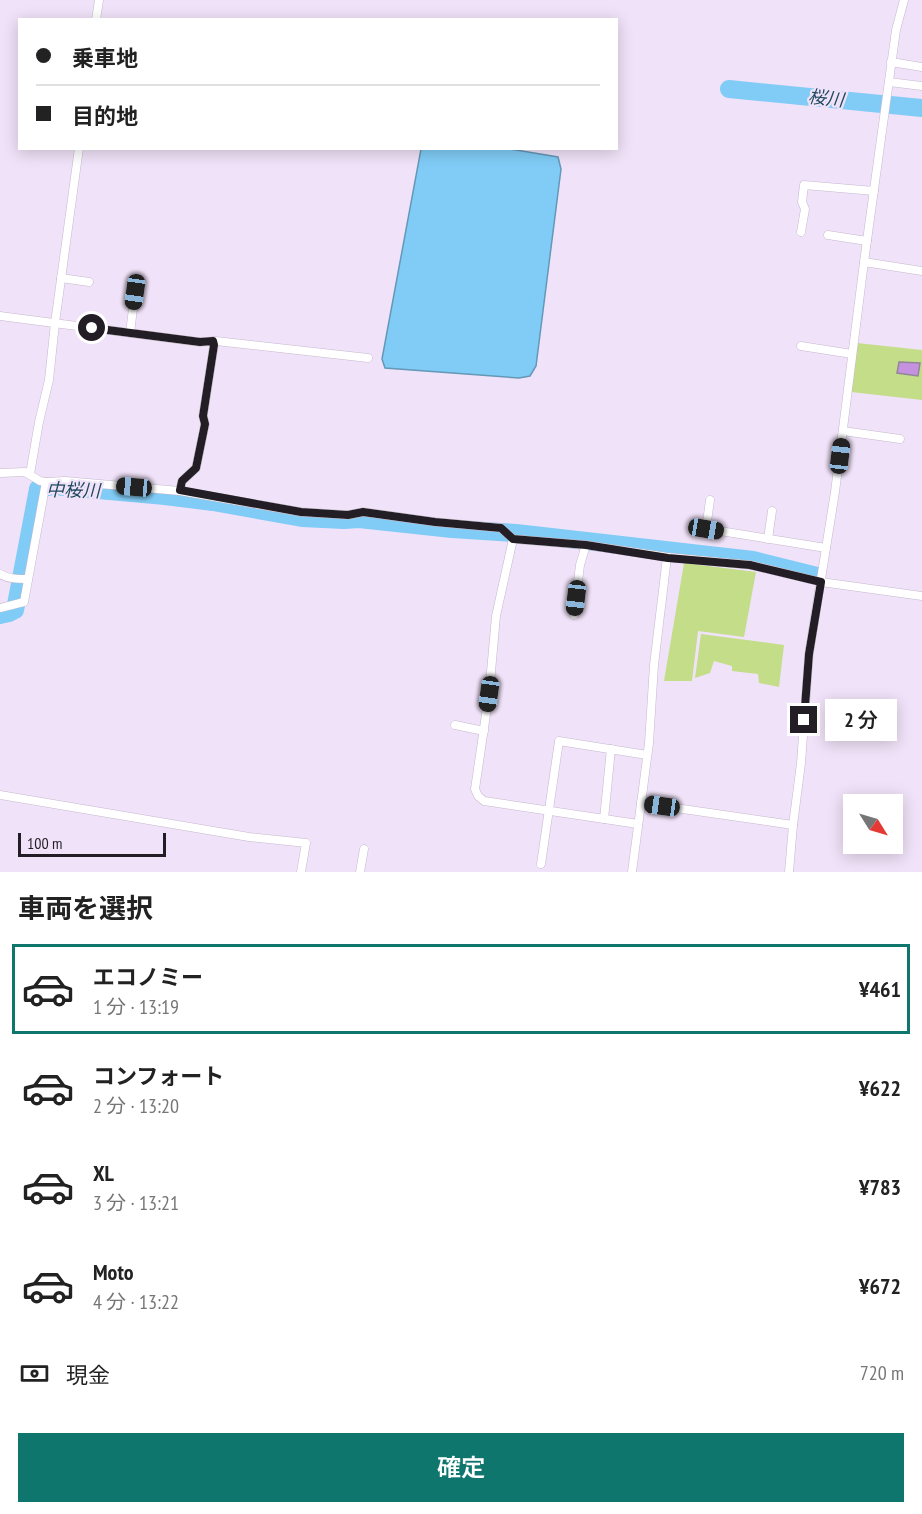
<!DOCTYPE html>
<html lang="ja">
<head>
<meta charset="utf-8">
<style>
  :root { --surface:#fff; --page:#f6f6f6; --text:#222; --muted:#767676; --line:#e0e0e0; --accent:#0f766e }
  body { margin:0; font-family:"PT Sans Narrow","Noto Sans JP",sans-serif; background:var(--page); color:var(--text); height:100vh; display:flex; flex-direction:column; font-size:22px; white-space:nowrap }
  * { box-sizing:border-box; margin:0 }
  p { font-size:20px; color:var(--muted) }
  .icon { flex:none; width:33px; height:33px; fill:none; stroke:currentColor; stroke-width:2; stroke-linecap:round; stroke-linejoin:round }
  .map { position:relative; height:872px; overflow:hidden }
  .details { display:flex; flex-direction:column; background:var(--surface); flex:1 }
  .details>* { flex:none }
  .banner { position:absolute; left:18px; top:18px; width:600px; height:132px; border-radius:0px; box-shadow:0 3px 15px #0003; display:grid; align-content:center; height:132px; padding:0 18px; background:var(--surface) }
  .needle { width:39px; rotate:127deg }
  .fabs { position:absolute; left:843px; top:794px; display:grid; gap:12px }
  .fabs a { display:grid; place-items:center; width:60px; height:60px; border-radius:0px; background:var(--surface); box-shadow:0 3px 15px #0003; font-size:30px }
  .scale { position:absolute; left:18px; bottom:15px; width:148px; box-sizing:border-box; padding-left:6px; border:3px solid #231e25; border-top:0; font-size:16px; line-height:21px; white-space:nowrap; color:#231e25; -webkit-text-stroke:4px #f0e2f8; paint-order:stroke }
  .end { position:absolute; width:27px; height:27px; margin:-14px; border:8px solid #231e25; background:#fff; box-shadow:0 0 0 3px #fff }
  .from { border-radius:50% }
  .bubble { position:absolute; height:42px; border-radius:0px; background:var(--surface); box-shadow:0 3px 15px #0003; font-size:20px; font-weight:600; line-height:42px; text-align:center }
  .car { position:absolute; width:18px; height:36px; margin:-18px -9px; border-radius:8px; box-shadow:0 0 4px 2px #0007; background:linear-gradient(#222 24%,#8ab4d8 0 40%,#222 0 76%,#8ab4d8 0 86%,#222 0) }
  .banner b { display:flex; align-items:center; gap:21px; height:57px; font-size:22px }
  .banner b+b { border-top:2px solid var(--line) }
  .banner i { width:15px; height:15px; background:var(--text) }
  ul { padding:0; list-style:none }
  li { display:flex; align-items:center; gap:18px; height:90px; margin:0 12px 9px; padding:0 6px; border:3px solid transparent; border-radius:0px }
  li div { flex:1 }
  li b { display:block; font-size:22px }
  li em { font-style:normal; font-weight:600 }
  li.current { border-color:var(--accent) }
  li>.icon { width:54px; height:54px; stroke-width:1.5 }
  h2 { padding:0 18px; font-size:27px; line-height:72px }
  .pay { display:flex; align-items:center; gap:15px; height:66px; padding:0 18px; font-size:22px }
  .pay p { margin-inline-start:auto }
  .primary-button { display:flex; gap:12px; margin-top:auto; padding:12px 18px }
  .primary-button a { flex:1; height:69px; border-radius:0px; background:var(--accent); color:#fff; font-size:24px; font-weight:600; line-height:69px; text-align:center }
  .map>svg:first-child { display:block }
</style>
</head>
<body>
<div class="map">
<svg width="922" height="872" viewBox="0 0 922 872">
  <rect width="100%" height="100%" fill="#f0e2f8"/>
  <!-- green -->
  <g fill="#c4dd89">
    <path d="M857,343L922,350V400L851,392Z"/>
    <path d="M684,563L756,572L744,637L698,631L692,681H664Z"/>
    <path d="M701,634L784,645L779,687L759,683L758,674L732,671V666L714,661L710,673L695,678Z"/>
  </g>
  <!-- water -->
  <path fill="#80ccf6" stroke="#6498b7" stroke-width="1.5" d="M421,149H510L558,157L561,169L536,366L530,376L519,378L385,368L382,359Z"/>
  <g fill="none" stroke-linecap="round" stroke-linejoin="round">
    <!-- river -->
    <g stroke="#80ccf6" stroke-width="18">
      <path d="M729,89L922,108"/>
      <path d="M0,615L9,613L15,610L38,489L54,486L165,496L213,502L302,518L344,520L359,519L452,529L516,533L753,560L817,576"/>
    </g>
  </g>
  <!-- building -->
  <path fill="#c492df" stroke="#928699" stroke-width="1.5" d="M899,362L920,363L918,376L897,373Z"/>
  <g fill="none" stroke-linecap="round" stroke-linejoin="round">
    <!-- minor casing -->
    <g stroke="#c5b9cd" stroke-width="9">
      <g id="minor">
        <path d="M96,20L99,0"/>
        <path d="M891,62L922,67"/>
        <path d="M889,82L922,86"/>
        <path d="M801,232L805,209L802,202L804,185L874,191"/>
        <path d="M828,235L867,241"/>
        <path d="M864,262L922,271"/>
        <path d="M61,278L89,282"/>
        <path d="M0,316L199,342L216,341L368,358"/>
        <path d="M130,333L135,292"/>
        <path d="M801,346L852,354"/>
        <path d="M843,431L900,439"/>
        <path d="M0,473L25,472L40,481L46,482L65,481L180,491L301,512L348,515L363,512L435,522L501,528L513,539L586,545L667,557L751,565L821,582L922,596"/>
        <path d="M30,474L39,422L49,380L55,323L79,148"/>
        <path d="M180,491L182,481L196,468L205,424L203,416L214,345L213,341"/>
        <path d="M695,527L826,548"/>
        <path d="M706,529L710,500"/>
        <path d="M513,539L496,616L489,694L475,789L478,796L484,801L638,824"/>
        <path d="M768,539L772,511"/>
        <path d="M0,574C8,579 18,579 28,579"/>
        <path d="M0,608L24,602L46,482"/>
        <path d="M574,615L580,565L586,545"/>
        <path d="M455,725L484,731"/>
        <path d="M0,795L249,837L306,843L301,872"/>
        <path d="M641,803L793,825"/>
        <path d="M604,819L611,749"/>
        <path d="M541,864L559,741L647,755"/>
        <path d="M360,872L364,849"/>
        <path d="M632,872L649,743L654,665L667,557"/>
        <path d="M789,872L793,825L801,763L809,654L835,492L864,262L896,30L904,0"/>
      </g>
    </g>
    <!-- minor -->
    <use href="#minor" stroke="#fff" stroke-width="8"/>
  </g>
  <g fill="none" stroke-linecap="round" stroke-linejoin="round">
    <!-- route -->
    <path stroke="#231e25" stroke-width="8" d="M92,328L200,342L213,341L214,345L203,416L205,424L196,468L182,481L180,490L301,512L348,515L363,512L435,522L501,528L513,539L586,545L668,558L750,565L821,582L809,654L804,720"/>
  </g>
  <g text-anchor="middle" dominant-baseline="central" stroke-width="4.5" stroke-linejoin="round" paint-order="stroke">
    <!-- water labels -->
    <g font-size="18" font-style="italic" fill="#1e495f" stroke="#f0e2f8">
      <text transform="translate(826 98) rotate(6)">桜川</text>
      <text transform="translate(73 490) rotate(1)">中桜川</text>
    </g>
  </g>
</svg>
<div class="fabs">
<a><svg class="needle" viewBox="-14 -14 28 28"><path d="M0-13l5 13h-10z" fill="#e53935"/><path d="M0 13l5-13h-10z" fill="#767676"/></svg></a>
</div>
<div class="scale">100 m</div>
<i class="end from" style="left:92px;top:328px"></i>
<i class="end" style="left:804px;top:720px"></i>
<div class="bubble" style="left:825px;top:699px;width:72px">2 分</div>
<i class="car" style="left:135px;top:292px;rotate:188deg"></i>
<i class="car" style="left:840px;top:456px;rotate:7deg"></i>
<i class="car" style="left:134px;top:487px;rotate:275deg"></i>
<i class="car" style="left:706px;top:529px;rotate:99deg"></i>
<i class="car" style="left:576px;top:598px;rotate:187deg"></i>
<i class="car" style="left:489px;top:694px;rotate:188deg"></i>
<i class="car" style="left:662px;top:806px;rotate:278deg"></i>
<div class="banner">
<b><i class="from"></i>乗車地</b>
<b><i></i>目的地</b>
</div>
</div>
<section class="details">
<h2>車両を選択</h2>
<ul>
<li class="current"><svg class="icon" aria-label="car" viewBox="0 0 24 24"><path d="M5 17H2v-5l4-1 3-4h7l3 4 3 1v5h-3M9 17h6M6 11h13"/><circle cx="7" cy="17" r="2"/><circle cx="17" cy="17" r="2"/></svg><div><b>エコノミー</b><p>1 分 · 13:19</p></div><em>¥461</em></li>
<li><svg class="icon" aria-label="car" viewBox="0 0 24 24"><path d="M5 17H2v-5l4-1 3-4h7l3 4 3 1v5h-3M9 17h6M6 11h13"/><circle cx="7" cy="17" r="2"/><circle cx="17" cy="17" r="2"/></svg><div><b>コンフォート</b><p>2 分 · 13:20</p></div><em>¥622</em></li>
<li><svg class="icon" aria-label="car" viewBox="0 0 24 24"><path d="M5 17H2v-5l4-1 3-4h7l3 4 3 1v5h-3M9 17h6M6 11h13"/><circle cx="7" cy="17" r="2"/><circle cx="17" cy="17" r="2"/></svg><div><b>XL</b><p>3 分 · 13:21</p></div><em>¥783</em></li>
<li><svg class="icon" aria-label="car" viewBox="0 0 24 24"><path d="M5 17H2v-5l4-1 3-4h7l3 4 3 1v5h-3M9 17h6M6 11h13"/><circle cx="7" cy="17" r="2"/><circle cx="17" cy="17" r="2"/></svg><div><b>Moto</b><p>4 分 · 13:22</p></div><em>¥672</em></li>
</ul>
<div class="pay"><svg class="icon" aria-label="cash" viewBox="0 0 24 24"><path d="M3 7h18v10H3z"/><circle cx="12" cy="12" r="2"/></svg>現金<p>720 m</p></div>
<div class="primary-button"><a>確定</a></div>
</section>
</body>
</html>
